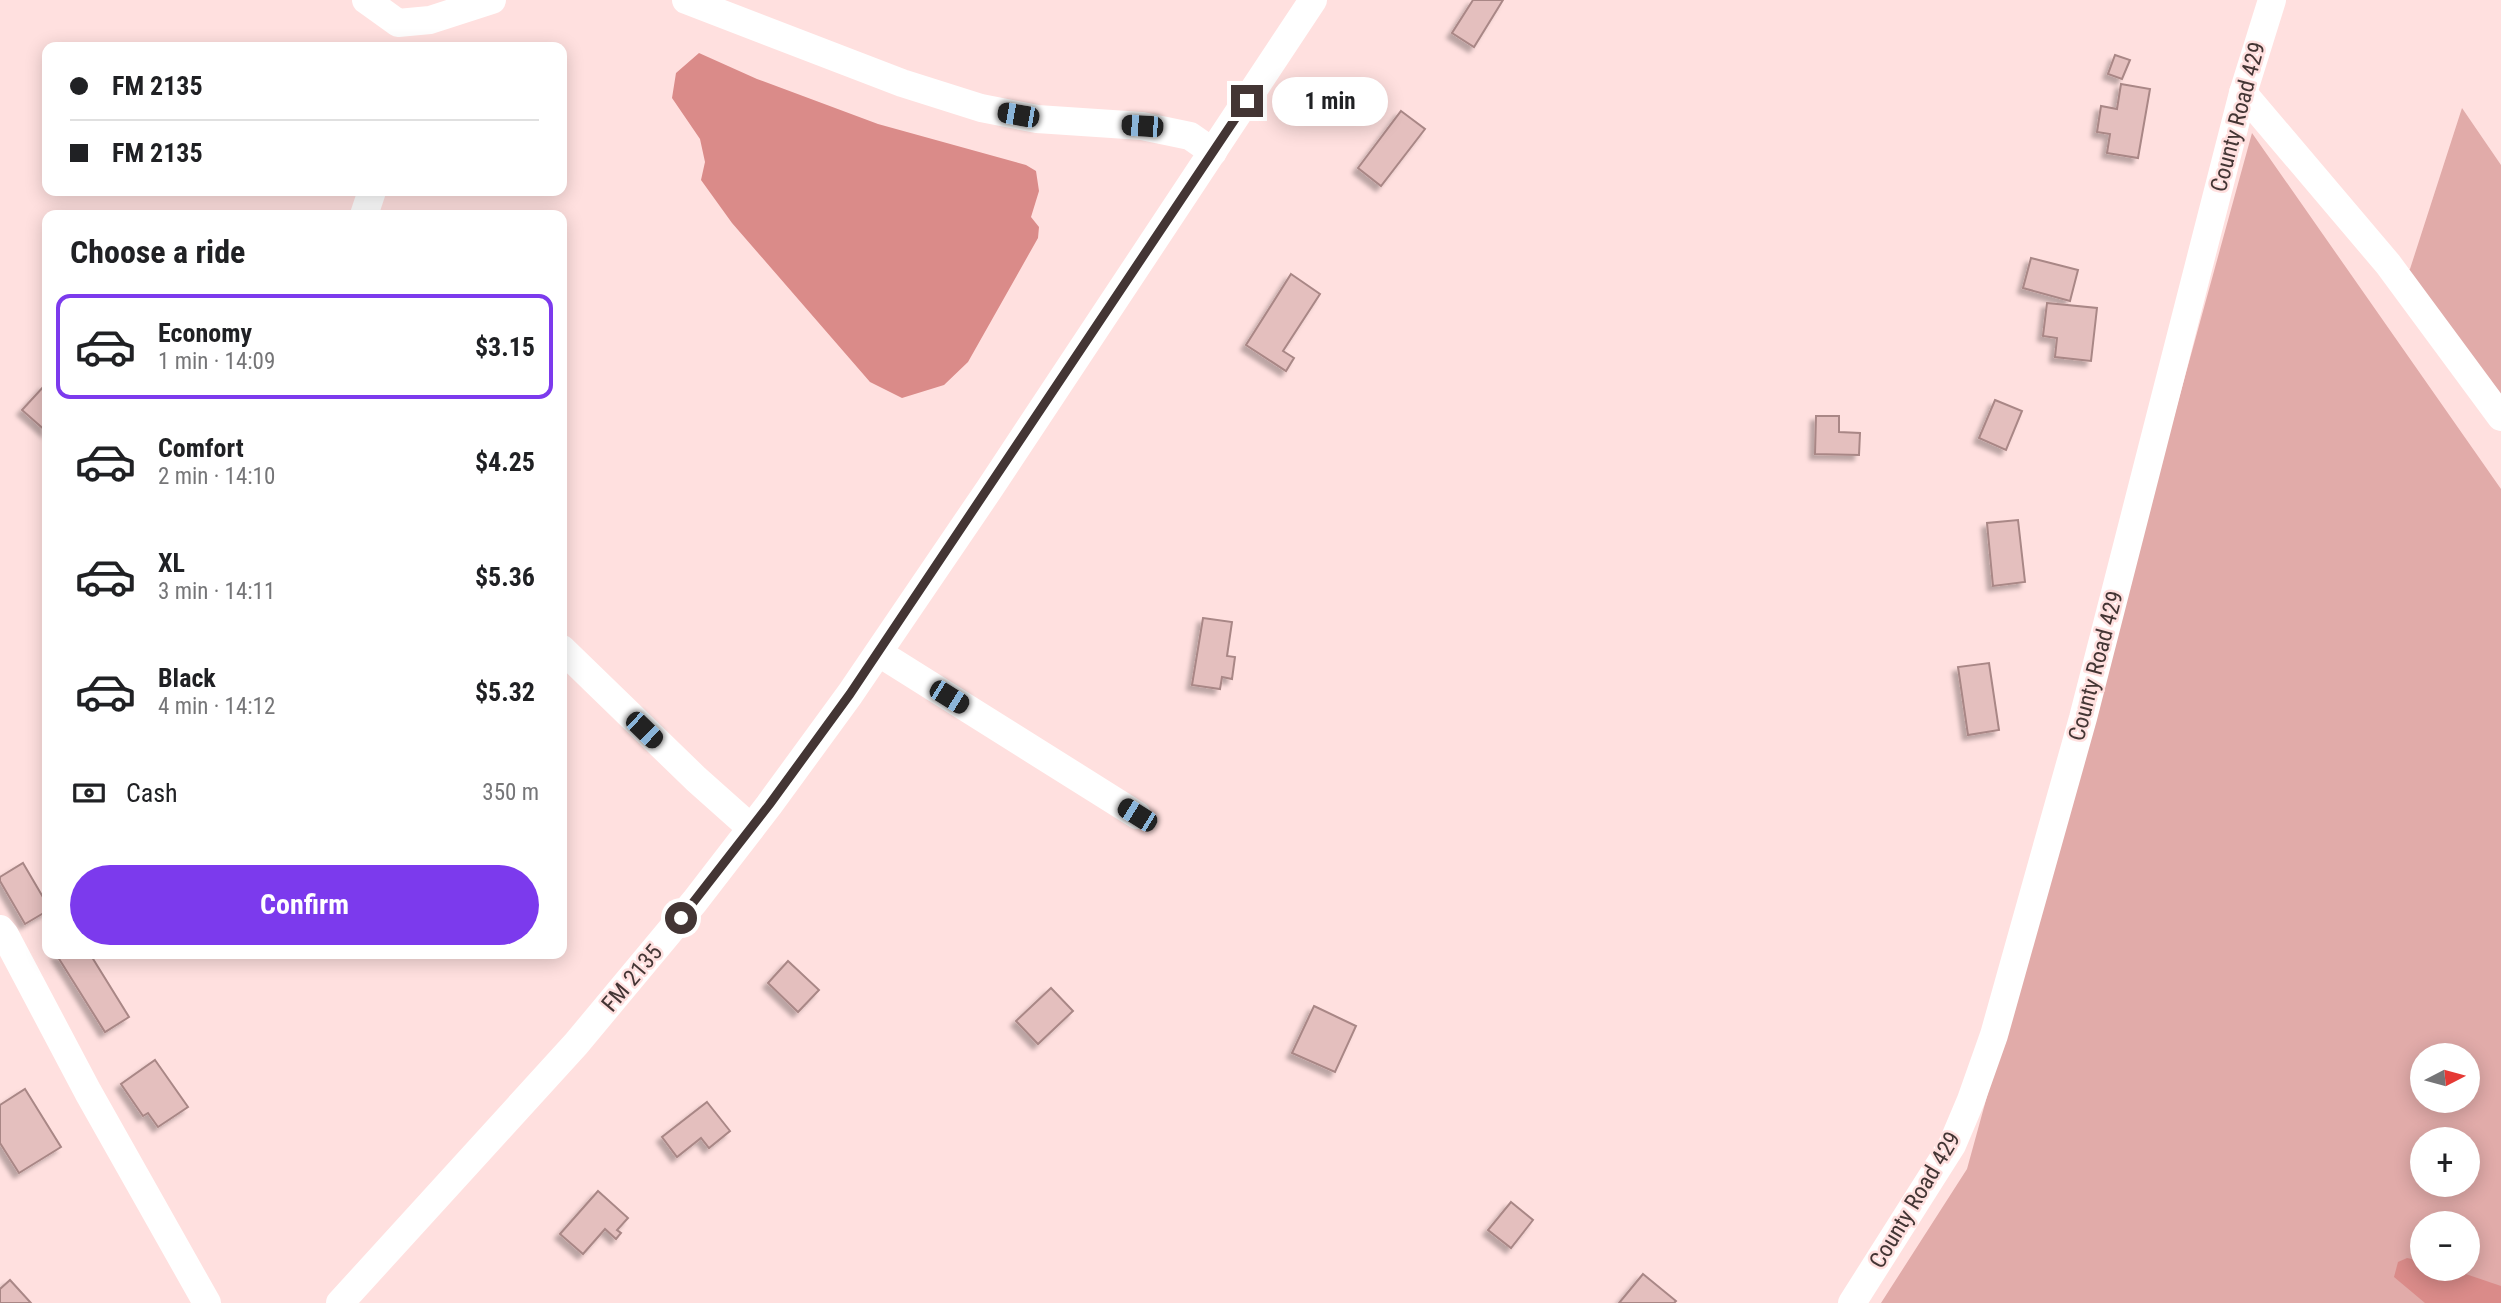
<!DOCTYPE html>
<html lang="en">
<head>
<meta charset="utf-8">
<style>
  :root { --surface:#fff; --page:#f2f2f2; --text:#202124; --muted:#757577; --line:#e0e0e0; --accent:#7c3aed }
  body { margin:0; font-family:"Roboto Condensed",sans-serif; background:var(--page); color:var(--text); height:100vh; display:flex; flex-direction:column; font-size:26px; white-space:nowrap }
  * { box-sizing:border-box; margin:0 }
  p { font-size:23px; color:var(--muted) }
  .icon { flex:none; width:38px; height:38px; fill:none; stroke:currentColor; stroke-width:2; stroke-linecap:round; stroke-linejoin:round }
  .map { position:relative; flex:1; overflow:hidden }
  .drawer { position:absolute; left:42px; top:210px; width:525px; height:749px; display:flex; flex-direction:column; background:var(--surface); border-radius:14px; box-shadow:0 4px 18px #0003 }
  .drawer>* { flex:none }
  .hud { position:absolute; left:42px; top:42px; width:525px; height:154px; border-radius:14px; box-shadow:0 4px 18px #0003; display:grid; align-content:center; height:154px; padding:0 28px; background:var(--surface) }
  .needle { width:46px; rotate:84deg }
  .tools { position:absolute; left:2410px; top:1043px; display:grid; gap:14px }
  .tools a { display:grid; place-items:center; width:70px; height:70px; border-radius:50%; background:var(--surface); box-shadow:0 4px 18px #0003; font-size:35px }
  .end { position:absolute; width:32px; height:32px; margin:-16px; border:9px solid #433534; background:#fff; box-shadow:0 0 0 4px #fff }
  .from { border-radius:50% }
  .bubble { position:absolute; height:49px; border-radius:24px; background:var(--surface); box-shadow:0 4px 18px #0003; font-size:23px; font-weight:700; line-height:49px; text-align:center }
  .car { position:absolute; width:21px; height:42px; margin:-21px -10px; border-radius:9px; box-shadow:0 0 5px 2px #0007; background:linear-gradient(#222 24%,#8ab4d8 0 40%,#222 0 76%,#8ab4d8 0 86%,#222 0) }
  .hud b { display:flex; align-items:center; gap:24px; height:66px; font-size:26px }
  .hud b+b { border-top:2px solid var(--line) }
  .hud i { width:18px; height:18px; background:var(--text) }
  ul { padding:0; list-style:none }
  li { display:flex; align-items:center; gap:21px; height:105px; margin:0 14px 10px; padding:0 14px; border:4px solid transparent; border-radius:14px }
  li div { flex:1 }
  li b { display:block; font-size:26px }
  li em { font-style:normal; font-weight:700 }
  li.active { border-color:var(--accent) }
  li>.icon { width:63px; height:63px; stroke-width:1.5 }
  h2 { padding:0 28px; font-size:32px; line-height:84px }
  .pay { display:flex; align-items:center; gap:18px; height:77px; padding:0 28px; font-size:26px }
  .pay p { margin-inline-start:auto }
  .action { display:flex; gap:14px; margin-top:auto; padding:14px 28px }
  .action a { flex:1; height:80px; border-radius:42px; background:var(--accent); color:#fff; font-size:28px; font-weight:700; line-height:80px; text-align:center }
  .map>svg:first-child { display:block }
</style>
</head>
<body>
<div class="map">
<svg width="2501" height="1303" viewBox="0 0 2501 1303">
  <defs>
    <filter id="shadow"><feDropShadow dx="-5" dy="5" stdDeviation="2" flood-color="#0004"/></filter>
  </defs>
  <rect width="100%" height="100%" fill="#ffe0df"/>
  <!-- green -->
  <g fill="#e1aba9" fill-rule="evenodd">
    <path d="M2462,108L2501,165V404L2402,275L2410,269Z"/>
    <path d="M2252,133L2501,489V1303H1881L1967,1169ZM2422,1055H2468V1101H2422ZM2422,1139H2468V1185H2422ZM2422,1223H2468V1269H2422Z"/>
  </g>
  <!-- water -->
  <g fill="#da8b89">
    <path d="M699,53L757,79L878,124L1026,165L1036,171L1039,191L1031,217L1039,227L1038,238L968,362L944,385L902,398L870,382L732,223L701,180L705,162L700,139L672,98L676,73Z"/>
    <path d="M2407,1258L2422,1261V1269H2451L2501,1286V1303H2425L2394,1277L2398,1262Z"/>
  </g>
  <!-- building -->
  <g fill="#e4bfbe" stroke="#a98786" stroke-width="2" filter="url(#shadow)">
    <path d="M1473,0H1503L1474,47L1452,33Z"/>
    <path d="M2115,55L2130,60L2122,79L2108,74Z"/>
    <path d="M2121,84L2150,89L2138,158L2107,153L2110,134L2097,132L2101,106L2117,109Z"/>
    <path d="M1401,111L1425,129L1381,186L1358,168Z"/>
    <path d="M2031,258L2078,270L2070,301L2023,288Z"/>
    <path d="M1291,274L1320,294L1283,351L1294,358L1286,371L1246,345Z"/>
    <path d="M2047,303L2097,308L2091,361L2055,357L2057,338L2043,336Z"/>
    <path d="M45,385L47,387V432L22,410Z"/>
    <path d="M1995,400L2022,411L2006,450L1979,438Z"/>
    <path d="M1816,416H1839V432L1860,433L1859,455L1815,454Z"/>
    <path d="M2018,520L2025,582L1993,586L1987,523Z"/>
    <path d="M1203,618L1232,622L1227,656L1235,657L1232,679L1222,677L1220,689L1192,685Z"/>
    <path d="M1989,663L1999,730L1968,735L1958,667Z"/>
    <path d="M23,863L47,904V911L25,924L0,881V877Z"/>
    <path d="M56,954H90L129,1017L105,1032Z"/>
    <path d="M788,961L819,990L798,1012L768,983Z"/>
    <path d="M1051,988L1073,1011L1038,1044L1016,1021Z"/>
    <path d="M1314,1006L1356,1026L1335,1072L1292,1053Z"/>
    <path d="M155,1060L188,1107L158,1127L148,1113L143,1116L121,1084Z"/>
    <path d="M25,1089L61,1147L19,1173L0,1143V1105Z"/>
    <path d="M707,1102L730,1131L709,1148L701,1138L677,1157L662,1137Z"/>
    <path d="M598,1191L628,1218L617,1230L621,1233L616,1239L605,1229L583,1254L560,1234Z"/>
    <path d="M1511,1202L1533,1220L1511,1248L1488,1230Z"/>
    <path d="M1643,1274L1676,1301L1674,1303H1619Z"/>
    <path d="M10,1280L31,1303H0V1289Z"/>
  </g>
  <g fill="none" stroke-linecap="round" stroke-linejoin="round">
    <!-- minor -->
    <g stroke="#fff" stroke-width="28">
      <path d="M366,0L398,23L430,20L492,0"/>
      <path d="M686,0L902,83L981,108L1037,119L1142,126L1190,136L1213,152"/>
      <path d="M2243,93L2388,264L2501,417"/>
      <path d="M364,215L372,191"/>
      <path d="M562,649L696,779L751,828"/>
      <path d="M879,653L1137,815"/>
      <path d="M0,929L5,935L88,1092L207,1303"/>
      <path d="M340,1303L576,1044L695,901L769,805L850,694L990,488L1313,0"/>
      <path d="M1852,1303L1952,1145L1971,1100L1994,1035L2083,718L2243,93L2272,0"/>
    </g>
  </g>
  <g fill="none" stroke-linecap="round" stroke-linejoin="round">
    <!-- route -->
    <path stroke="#433534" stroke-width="9" d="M681,918L769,805L850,694L1247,101"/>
  </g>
  <g text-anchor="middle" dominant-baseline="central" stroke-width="5" stroke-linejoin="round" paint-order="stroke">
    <!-- street labels -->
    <g font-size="23" fill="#433534" stroke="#ffe0df">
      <text transform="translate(2238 117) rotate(-75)">County Road 429</text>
      <text transform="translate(2096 666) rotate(-75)">County Road 429</text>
      <text transform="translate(632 978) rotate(-50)">FM 2135</text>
      <text transform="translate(1915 1200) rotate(-59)">County Road 429</text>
    </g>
  </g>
</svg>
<div class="tools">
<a><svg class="needle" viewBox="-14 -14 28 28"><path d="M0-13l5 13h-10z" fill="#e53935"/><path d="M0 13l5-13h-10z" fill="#757577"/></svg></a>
<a>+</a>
<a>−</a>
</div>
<i class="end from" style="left:681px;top:918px"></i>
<i class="end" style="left:1247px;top:101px"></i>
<div class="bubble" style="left:1272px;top:77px;width:116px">1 min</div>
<i class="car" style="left:1018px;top:115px;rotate:280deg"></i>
<i class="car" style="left:1142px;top:126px;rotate:274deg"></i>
<i class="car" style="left:949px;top:697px;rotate:122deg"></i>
<i class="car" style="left:644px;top:730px;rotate:134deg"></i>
<i class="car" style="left:1137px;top:815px;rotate:302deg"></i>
<div class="hud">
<b><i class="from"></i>FM 2135</b>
<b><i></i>FM 2135</b>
</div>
<section class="drawer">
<h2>Choose a ride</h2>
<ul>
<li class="active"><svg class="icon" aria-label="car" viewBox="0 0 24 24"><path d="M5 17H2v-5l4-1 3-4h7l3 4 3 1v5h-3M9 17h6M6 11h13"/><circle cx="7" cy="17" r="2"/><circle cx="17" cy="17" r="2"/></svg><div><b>Economy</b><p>1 min · 14:09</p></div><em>$3.15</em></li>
<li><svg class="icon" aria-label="car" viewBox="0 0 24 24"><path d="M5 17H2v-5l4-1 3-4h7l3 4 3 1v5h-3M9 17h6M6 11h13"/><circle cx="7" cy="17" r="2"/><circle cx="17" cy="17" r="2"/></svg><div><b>Comfort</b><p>2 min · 14:10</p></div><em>$4.25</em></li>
<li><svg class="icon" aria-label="car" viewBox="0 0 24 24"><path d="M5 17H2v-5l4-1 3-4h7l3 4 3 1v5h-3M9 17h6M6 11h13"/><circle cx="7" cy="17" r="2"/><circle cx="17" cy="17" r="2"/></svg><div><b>XL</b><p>3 min · 14:11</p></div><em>$5.36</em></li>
<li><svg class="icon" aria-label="car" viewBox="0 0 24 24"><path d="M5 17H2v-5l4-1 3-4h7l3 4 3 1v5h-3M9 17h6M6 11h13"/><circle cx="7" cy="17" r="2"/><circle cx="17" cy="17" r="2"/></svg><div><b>Black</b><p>4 min · 14:12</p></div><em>$5.32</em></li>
</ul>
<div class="pay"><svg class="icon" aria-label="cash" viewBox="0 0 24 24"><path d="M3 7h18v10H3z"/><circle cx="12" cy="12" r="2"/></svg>Cash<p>350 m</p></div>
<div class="action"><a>Confirm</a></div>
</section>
</div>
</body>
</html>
